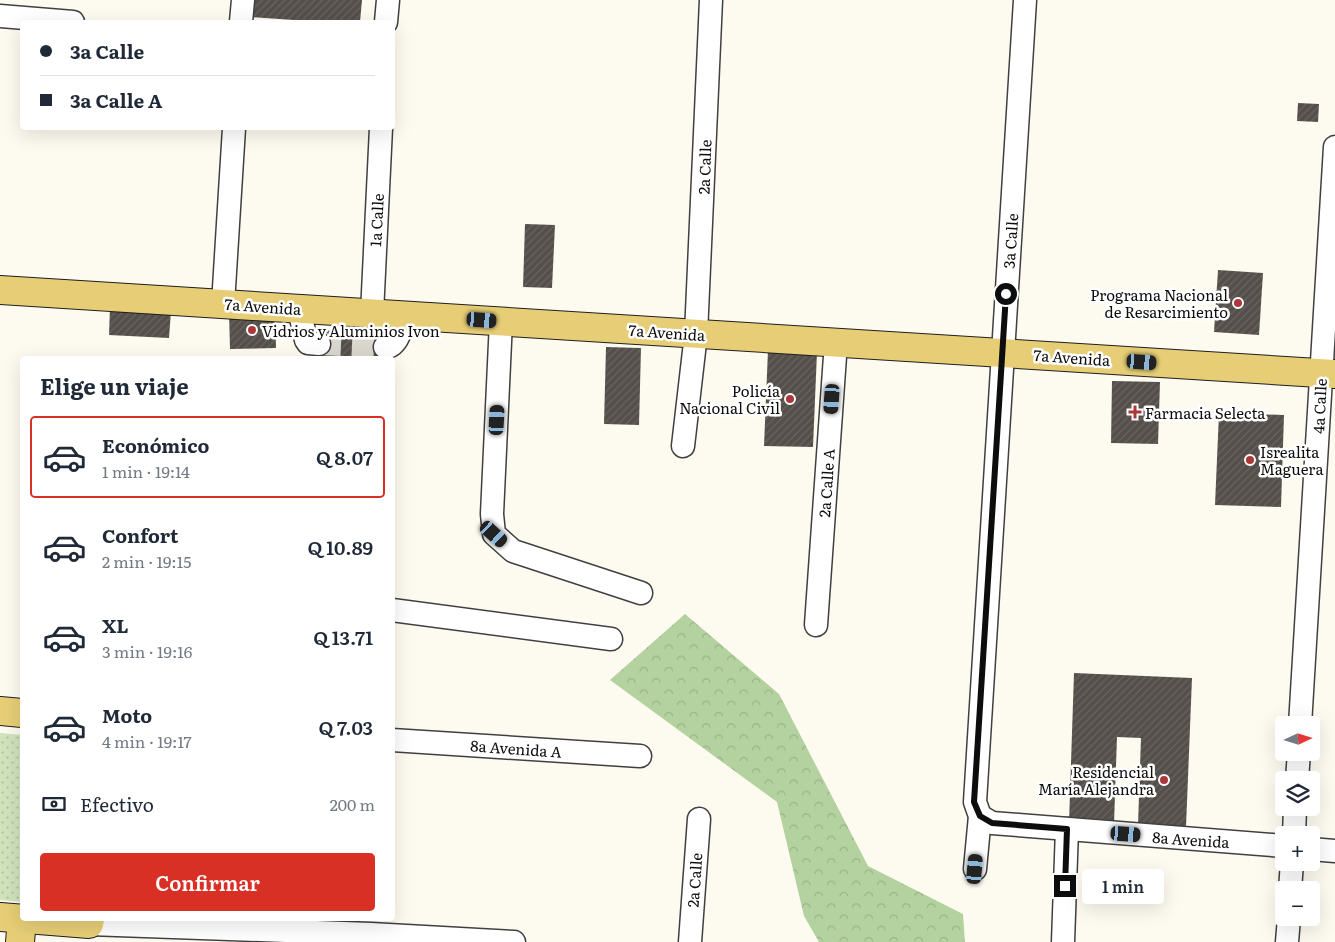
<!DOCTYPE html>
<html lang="es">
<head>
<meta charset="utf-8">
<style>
  :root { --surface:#fff; --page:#f2f2f3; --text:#1f2937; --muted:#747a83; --line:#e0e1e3; --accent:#d93025 }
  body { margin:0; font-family:Literata,serif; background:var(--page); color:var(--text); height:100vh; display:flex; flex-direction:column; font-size:19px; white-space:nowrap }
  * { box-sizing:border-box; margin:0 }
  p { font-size:16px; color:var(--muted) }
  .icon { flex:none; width:28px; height:28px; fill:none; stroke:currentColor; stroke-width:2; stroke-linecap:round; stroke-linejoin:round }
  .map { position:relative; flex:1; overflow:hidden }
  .details { position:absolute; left:20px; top:356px; width:375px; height:565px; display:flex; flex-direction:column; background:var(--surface); border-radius:5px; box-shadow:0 5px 20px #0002 }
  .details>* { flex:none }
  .banner { position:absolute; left:20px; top:20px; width:375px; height:110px; border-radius:5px; box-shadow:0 5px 20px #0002; display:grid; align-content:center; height:110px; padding:0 20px; background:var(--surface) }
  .needle { width:32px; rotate:86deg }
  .fabs { position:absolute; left:1275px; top:716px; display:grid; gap:10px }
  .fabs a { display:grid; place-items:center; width:45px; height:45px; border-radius:5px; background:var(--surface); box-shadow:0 5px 20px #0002; font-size:25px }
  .end { position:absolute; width:22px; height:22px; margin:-11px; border:6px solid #0d0d0d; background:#fff; box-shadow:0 0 0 2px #fff }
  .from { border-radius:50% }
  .bubble { position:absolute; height:35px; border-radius:5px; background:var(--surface); box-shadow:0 5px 20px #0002; font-size:16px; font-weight:600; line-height:35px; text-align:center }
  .car { position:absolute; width:15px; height:30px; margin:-15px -8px; border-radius:6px; box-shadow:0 0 4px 1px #0007; background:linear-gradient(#222 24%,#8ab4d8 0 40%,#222 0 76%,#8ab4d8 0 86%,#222 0) }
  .banner b { display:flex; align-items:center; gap:18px; height:48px; font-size:19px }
  .banner b+b { border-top:1px solid var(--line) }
  .banner i { width:12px; height:12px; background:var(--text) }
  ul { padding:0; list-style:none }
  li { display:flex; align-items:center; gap:15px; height:82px; margin:0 10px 8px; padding:0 10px; border:2px solid transparent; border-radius:5px }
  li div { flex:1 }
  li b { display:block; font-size:19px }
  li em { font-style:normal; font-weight:600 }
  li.selected { border-color:var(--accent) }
  li>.icon { width:45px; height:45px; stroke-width:1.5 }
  h2 { padding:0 20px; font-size:22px; line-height:60px }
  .pay { display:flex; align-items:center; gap:12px; height:55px; padding:0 20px; font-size:19px }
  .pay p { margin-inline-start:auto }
  .button { display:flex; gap:10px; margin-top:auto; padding:10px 20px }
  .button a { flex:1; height:58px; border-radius:5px; background:var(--accent); color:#fff; font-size:20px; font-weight:600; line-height:58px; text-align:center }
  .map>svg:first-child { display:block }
</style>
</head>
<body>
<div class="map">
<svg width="1335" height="942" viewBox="0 0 1335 942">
  <defs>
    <pattern id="forest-crowns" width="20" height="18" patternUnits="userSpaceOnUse" patternTransform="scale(1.25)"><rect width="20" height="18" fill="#b4d29f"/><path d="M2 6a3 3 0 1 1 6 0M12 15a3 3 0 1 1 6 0" fill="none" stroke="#9ab388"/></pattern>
    <pattern id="park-dots" width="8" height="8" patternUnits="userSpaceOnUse" patternTransform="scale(1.25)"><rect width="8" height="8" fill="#d0e3bd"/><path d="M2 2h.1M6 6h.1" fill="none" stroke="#b1c2a1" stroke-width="1.8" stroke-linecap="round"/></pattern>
    <pattern id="building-hatch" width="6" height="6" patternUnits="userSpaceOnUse" patternTransform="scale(1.25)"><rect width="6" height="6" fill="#554f4b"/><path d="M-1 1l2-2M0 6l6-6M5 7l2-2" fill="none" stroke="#686460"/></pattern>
  </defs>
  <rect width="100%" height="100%" fill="#fdfbf0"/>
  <!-- forest -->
  <path fill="url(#forest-crowns)" d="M685,614L779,694L868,866L963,914L965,942H819L804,916L777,802L610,680Z"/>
  <!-- park -->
  <path fill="url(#park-dots)" d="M0,733L22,735V902L0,900Z"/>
  <!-- building -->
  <g fill="url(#building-hatch)">
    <path d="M252,0H362L360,22H323L250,17Z"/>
    <path d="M1298,103L1319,104L1318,122L1297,121Z"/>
    <path d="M525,224L555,225L552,288L523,287Z"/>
    <path d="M1218,270L1263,273L1259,335L1214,332Z"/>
    <path d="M110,307L171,311L169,338L109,335Z"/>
    <path d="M275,311L276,348L230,349L229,312Z"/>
    <path d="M319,330L385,333L384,359H318Z"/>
    <path d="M606,347L641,348L639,425L604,424Z"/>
    <path d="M768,350L817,352L813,447L764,446Z"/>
    <path d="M1112,381L1160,382L1158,444L1111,443Z"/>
    <path d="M1219,413L1284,415L1281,507L1215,505Z"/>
    <path d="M1074,673L1192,678L1186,827L1138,825L1141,738L1117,737L1114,824L1069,823Z"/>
  </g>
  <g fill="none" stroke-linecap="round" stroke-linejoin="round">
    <!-- minor-tunnel -->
    <path stroke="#d9d7ce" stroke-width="22" stroke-dasharray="22 11" stroke-linecap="butt" d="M319,344L385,347"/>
    <!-- minor casing -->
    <g stroke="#404040" stroke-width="25">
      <g id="minor">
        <path d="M0,16L73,22"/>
        <path d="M241,22L243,0"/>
        <path d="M386,22L388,0"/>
        <path d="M223,304L234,128"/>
        <path d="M299,309L306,340L308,343L319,344"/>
        <path d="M372,313L381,128"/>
        <path d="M501,321L492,514L494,534L513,551L641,593"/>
        <path d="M385,347C398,347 402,326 406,315"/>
        <path d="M683,446L696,334L711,0"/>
        <path d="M392,610L611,639"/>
        <path d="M816,625L836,342"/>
        <path d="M1300,725L1335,147"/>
        <path d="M392,740L640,756"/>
        <path d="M1297,780L1299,752"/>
        <path d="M980,816L992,823L1284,846"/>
        <path d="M1294,835L1295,808"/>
        <path d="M1311,849L1335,851"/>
        <path d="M975,869L980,816L975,802L1025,0"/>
        <path d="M1290,890L1292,862"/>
        <path d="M89,924L371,934L514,942"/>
        <path d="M690,942L699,819"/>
        <path d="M1063,942L1067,829"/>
        <path d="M1287,942L1289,918"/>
      </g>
    </g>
    <!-- major casing -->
    <g stroke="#1e1e1e" stroke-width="30">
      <g id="major">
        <path d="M0,290L1335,374"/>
        <path d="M0,711L22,713"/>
        <path d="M0,917L89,924L90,919"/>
        <path d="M20,942L22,919"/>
      </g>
    </g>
    <!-- minor -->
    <use href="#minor" stroke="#fff" stroke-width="22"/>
    <!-- major -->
    <use href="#major" stroke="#e7ce76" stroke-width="28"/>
  </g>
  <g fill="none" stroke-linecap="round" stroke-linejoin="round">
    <!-- route -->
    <path stroke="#0d0d0d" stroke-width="6" d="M1006,294L974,802L980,816L992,823L1067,829L1065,886"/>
  </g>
  <!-- markers -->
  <g fill="#ac3739" stroke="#fff" stroke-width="2">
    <circle cx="1238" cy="303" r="5"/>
    <circle cx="252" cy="330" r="5"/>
    <circle cx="790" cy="399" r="5"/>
    <path d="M1132.5 404.5h5v5h5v5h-5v5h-5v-5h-5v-5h5z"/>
    <circle cx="1250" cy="460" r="5"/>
    <circle cx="1164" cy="780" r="5"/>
  </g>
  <g text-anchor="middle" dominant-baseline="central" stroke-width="5" stroke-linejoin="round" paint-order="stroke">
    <!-- street labels -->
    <g font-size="15" fill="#0d0d0d" stroke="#fff">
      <text transform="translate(704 167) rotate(-88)">2a Calle</text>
      <text transform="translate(376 220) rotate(-87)">1a Calle</text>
      <text transform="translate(1010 241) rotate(-86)">3a Calle</text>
      <text transform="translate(263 306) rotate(4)">7a Avenida</text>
      <text transform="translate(667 332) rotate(4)">7a Avenida</text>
      <text transform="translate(1072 357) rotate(4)">7a Avenida</text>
      <text transform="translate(1319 406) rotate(-87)">4a Calle</text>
      <text transform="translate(826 483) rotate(-86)">2a Calle A</text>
      <text transform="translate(516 748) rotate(4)">8a Avenida A</text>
      <text transform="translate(1191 839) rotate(4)">8a Avenida</text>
      <text transform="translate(694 880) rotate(-86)">2a Calle</text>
    </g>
    <!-- poi labels -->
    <g font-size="15" fill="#0d0d0d" stroke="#fff" text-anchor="end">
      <text x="1228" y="294">Programa Nacional<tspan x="1228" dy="17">de Resarcimiento</tspan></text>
      <text x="262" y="330" text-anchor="start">Vidrios y Aluminios Ivon</text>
      <text x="780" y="390">Policía<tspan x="780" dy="17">Nacional Civil</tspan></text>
      <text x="1145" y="412" text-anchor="start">Farmacia Selecta</text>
      <text x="1260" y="451" text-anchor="start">Isrealita<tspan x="1260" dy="17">Maguera</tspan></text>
      <text x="1154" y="771">Residencial<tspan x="1154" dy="17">María Alejandra</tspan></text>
    </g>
  </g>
</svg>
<div class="fabs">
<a><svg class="needle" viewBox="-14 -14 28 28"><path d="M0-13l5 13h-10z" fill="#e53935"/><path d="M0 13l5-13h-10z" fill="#747a83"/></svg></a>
<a><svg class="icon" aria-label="layers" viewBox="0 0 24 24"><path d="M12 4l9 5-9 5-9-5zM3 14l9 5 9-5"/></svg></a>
<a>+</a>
<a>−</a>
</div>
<i class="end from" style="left:1006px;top:294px"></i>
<i class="end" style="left:1065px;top:886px"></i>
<div class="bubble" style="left:1082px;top:869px;width:82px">1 min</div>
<i class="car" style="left:482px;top:320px;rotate:94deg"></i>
<i class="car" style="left:1142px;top:362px;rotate:94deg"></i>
<i class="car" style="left:832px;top:399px;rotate:184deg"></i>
<i class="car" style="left:497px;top:420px;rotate:3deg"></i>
<i class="car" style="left:494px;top:534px;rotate:132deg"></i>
<i class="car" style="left:1126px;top:834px;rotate:94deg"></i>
<i class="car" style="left:975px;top:869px;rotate:5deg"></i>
<div class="banner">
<b><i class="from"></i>3a Calle</b>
<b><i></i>3a Calle A</b>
</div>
<section class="details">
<h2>Elige un viaje</h2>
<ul>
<li class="selected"><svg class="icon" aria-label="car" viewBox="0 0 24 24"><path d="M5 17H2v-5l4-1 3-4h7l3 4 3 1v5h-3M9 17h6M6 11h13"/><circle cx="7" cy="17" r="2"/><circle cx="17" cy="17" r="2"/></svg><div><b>Económico</b><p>1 min · 19:14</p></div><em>Q 8.07</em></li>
<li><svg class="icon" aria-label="car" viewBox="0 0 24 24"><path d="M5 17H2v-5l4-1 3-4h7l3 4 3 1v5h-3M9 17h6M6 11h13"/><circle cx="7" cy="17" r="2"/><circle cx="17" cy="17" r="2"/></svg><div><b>Confort</b><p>2 min · 19:15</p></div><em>Q 10.89</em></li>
<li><svg class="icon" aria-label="car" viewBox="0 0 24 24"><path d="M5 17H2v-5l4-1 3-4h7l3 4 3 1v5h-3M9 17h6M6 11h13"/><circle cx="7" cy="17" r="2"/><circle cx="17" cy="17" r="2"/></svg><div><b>XL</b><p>3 min · 19:16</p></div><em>Q 13.71</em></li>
<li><svg class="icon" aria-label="car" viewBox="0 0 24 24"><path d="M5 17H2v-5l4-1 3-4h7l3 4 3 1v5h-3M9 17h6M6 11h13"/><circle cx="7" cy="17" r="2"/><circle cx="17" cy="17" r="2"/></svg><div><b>Moto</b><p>4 min · 19:17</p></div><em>Q 7.03</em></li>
</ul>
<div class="pay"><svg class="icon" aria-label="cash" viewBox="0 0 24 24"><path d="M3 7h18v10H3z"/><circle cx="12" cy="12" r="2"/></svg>Efectivo<p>200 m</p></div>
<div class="button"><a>Confirmar</a></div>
</section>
</div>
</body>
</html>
